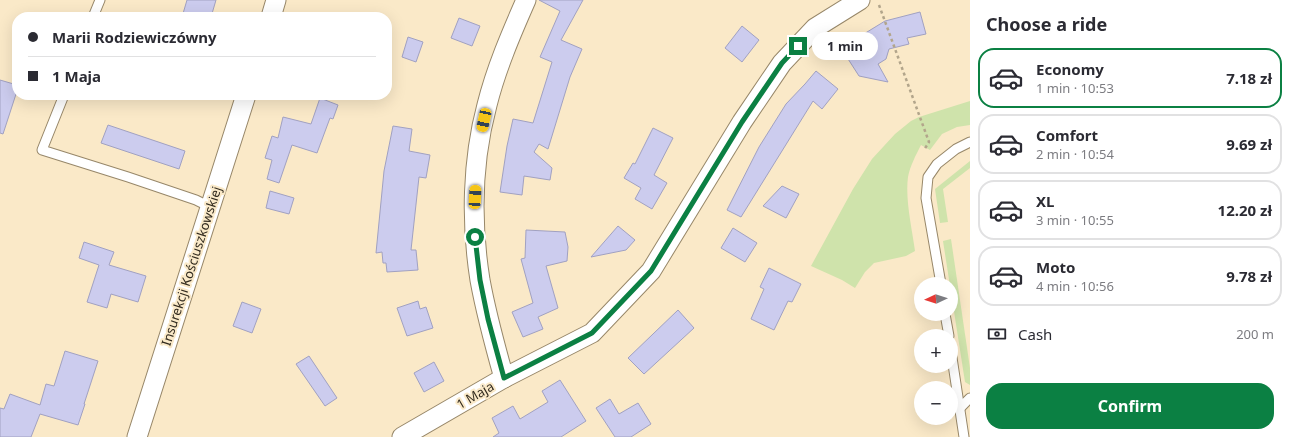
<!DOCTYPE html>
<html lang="en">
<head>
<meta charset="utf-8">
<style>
  :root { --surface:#fff; --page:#f2f2f3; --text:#2b2b33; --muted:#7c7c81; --line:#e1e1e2; --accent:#0b8043 }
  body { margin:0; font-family:"Noto Sans",sans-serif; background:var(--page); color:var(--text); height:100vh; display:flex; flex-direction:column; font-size:15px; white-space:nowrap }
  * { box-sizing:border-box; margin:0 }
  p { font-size:13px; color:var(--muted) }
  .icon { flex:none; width:22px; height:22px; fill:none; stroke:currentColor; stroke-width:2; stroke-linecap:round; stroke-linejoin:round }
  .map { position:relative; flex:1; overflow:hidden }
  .panel { display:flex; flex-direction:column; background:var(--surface); width:320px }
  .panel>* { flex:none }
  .hud { position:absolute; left:12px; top:12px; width:380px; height:88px; border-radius:16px; box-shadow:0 4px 16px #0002; display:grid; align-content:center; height:88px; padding:0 16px; background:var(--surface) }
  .needle { width:26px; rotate:266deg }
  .tools { position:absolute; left:914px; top:277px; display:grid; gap:8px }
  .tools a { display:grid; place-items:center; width:44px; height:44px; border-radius:50%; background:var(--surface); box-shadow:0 4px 16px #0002; font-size:20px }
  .end { position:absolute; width:18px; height:18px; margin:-9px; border:5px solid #0b8043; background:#fff; box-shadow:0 0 0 2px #fff }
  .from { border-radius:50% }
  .bubble { position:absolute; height:28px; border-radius:14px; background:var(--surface); box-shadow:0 4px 16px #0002; font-size:13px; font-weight:700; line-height:28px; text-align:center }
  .car { position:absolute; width:12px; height:24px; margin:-12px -6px; border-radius:5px; box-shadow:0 0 3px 1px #0007; background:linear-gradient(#f5c518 24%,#345 0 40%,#f5c518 0 76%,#345 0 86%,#f5c518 0) }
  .hud b { display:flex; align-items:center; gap:14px; height:38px; font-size:15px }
  .hud b+b { border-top:1px solid var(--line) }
  .hud i { width:10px; height:10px; background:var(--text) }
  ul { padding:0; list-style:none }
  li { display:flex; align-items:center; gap:12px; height:60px; margin:0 8px 6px; padding:0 8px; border:2px solid var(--line); border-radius:16px }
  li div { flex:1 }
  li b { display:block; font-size:15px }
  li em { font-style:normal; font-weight:700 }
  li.on { border-color:var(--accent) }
  li>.icon { width:36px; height:36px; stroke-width:1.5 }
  h2 { padding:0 16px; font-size:18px; line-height:48px }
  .pay { display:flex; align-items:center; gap:10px; height:44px; padding:0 16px; font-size:15px }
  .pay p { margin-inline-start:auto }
  .primary-button { display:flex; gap:8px; margin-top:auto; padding:8px 16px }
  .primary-button a { flex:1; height:46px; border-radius:16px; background:var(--accent); color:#fff; font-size:16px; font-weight:700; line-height:46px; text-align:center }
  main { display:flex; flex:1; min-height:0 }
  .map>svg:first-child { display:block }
</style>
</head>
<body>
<main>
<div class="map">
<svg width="970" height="437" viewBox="0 0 970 437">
  <rect width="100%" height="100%" fill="#fae9c8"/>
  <!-- green -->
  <g fill="#cfe3ab">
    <path d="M970,101V125L957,127L942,134L930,150L921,145C916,155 910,166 908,177C905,199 912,229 915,251L906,256L874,263L865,272L855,288L842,280L811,266L853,189L872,159L895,134L911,121L919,117Z"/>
    <path d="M970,161V168L943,189L948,222L940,223L935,189Z"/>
    <path d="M951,239L970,368V385L965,382L943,241Z"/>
  </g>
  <!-- building -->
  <g fill="#cce" stroke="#a1a1c1">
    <path d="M187,0H216L211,17H182Z"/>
    <path d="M539,0H583L561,40L582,49L570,77L548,149L539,144L534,152L552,168L550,180L524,176L522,195L500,192L507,146L513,119L533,123L552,62L540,57L560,11Z"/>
    <path d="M920,12L926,34L907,38L909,44L889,49L886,59L878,64L888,82L859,76L841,48L885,21Z"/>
    <path d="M459,18L480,26L472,46L451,38Z"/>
    <path d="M742,26L759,40L742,62L725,48Z"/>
    <path d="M408,37L423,42L416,62L402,57Z"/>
    <path d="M816,71L838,89L822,109L813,101L741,217L727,210L759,147L786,104L805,84Z"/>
    <path d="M0,80L17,85V91L3,134L0,133Z"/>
    <path d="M320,98L338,105L333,119L330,118L317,153L292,145L279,183L267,179L272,160L265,158L272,136L278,138L283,117L311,124Z"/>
    <path d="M108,125L185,151L179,169L101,143Z"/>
    <path d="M393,126L412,129L409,151L430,155L426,178L419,177L411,250H416L418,270L387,272L386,263H383L382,252L376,253L384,171Z"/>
    <path d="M653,128L673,138L654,175L667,183L652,209L635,199L641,188L624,178L633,163L635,164Z"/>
    <path d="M782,186L799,194L786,218L763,206Z"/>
    <path d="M270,191L294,198L289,214L266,208Z"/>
    <path d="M618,226L635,240L626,250L591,257Z"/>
    <path d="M733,228L757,243L745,262L721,248Z"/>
    <path d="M526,230L565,232L568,247L567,261L546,266L558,308L538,317L543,329L523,337L512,312L533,303L521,259L525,258Z"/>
    <path d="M84,242L114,252L109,265L146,276L138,302L111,294L107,308L87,302L99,265L79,258Z"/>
    <path d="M769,268L801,284L792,302L788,301L774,330L751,319L764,289L760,287Z"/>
    <path d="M418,301L420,309L426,307L433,328L407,336L397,308Z"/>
    <path d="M242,302L261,309L252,333L233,326Z"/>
    <path d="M678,310L694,328L644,374L628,358Z"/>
    <path d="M65,351L98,361L84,404H85L78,425L40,414L31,437H0V408L4,409L10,394L40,405L46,384L54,386Z"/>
    <path d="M309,356L337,398L325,406L296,364Z"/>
    <path d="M434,362L444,381L424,392L414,373Z"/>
    <path d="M560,380L586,421L561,437H493L499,433L492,418L513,406L520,419L548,402L542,391Z"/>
    <path d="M610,399L619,414L638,403L651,424L631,437H615L596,408Z"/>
  </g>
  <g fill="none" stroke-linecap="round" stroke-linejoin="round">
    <!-- lane casing -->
    <g stroke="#978769" stroke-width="11">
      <g id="lane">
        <path d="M93,17L100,0"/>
        <path d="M64,95L42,150L128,177L196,200L210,207"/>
        <path d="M941,284L926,198L928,177L937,164L956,149L970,142"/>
        <path d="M945,314L949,336"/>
        <path d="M951,351L964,437"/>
        <path d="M960,408L970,398"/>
      </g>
    </g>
    <!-- street casing -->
    <g stroke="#978769" stroke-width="21">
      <g id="street">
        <path d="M271,17L276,0"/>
        <path d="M504,378C495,346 486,313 480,280C471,223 472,161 487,105C496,69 511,34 526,0"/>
        <path d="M137,437L246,95"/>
        <path d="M402,437L504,378L592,333L651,271L742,122L782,63L815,28L860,0"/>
      </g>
    </g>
    <!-- path -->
    <path stroke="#b2a58b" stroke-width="2.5" stroke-dasharray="3 3" stroke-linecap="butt" d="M879,5L929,142L924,150"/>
    <!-- lane -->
    <use href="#lane" stroke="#fff" stroke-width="9"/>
    <!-- street -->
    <use href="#street" stroke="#fff" stroke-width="19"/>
  </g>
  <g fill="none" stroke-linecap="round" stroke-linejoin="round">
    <!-- route -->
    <path stroke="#0b8043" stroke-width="5" d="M475,237L480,280L488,319L504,378L592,333L651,271L742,122L782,63L798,46"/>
  </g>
  <g text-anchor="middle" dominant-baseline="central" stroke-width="4" stroke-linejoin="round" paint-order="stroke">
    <!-- street labels -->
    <g font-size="13" fill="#312a1e" stroke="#fae9c8">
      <text transform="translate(191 266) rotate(-72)">Insurekcji Kościuszkowskiej</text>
      <text transform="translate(475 395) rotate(-30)">1 Maja</text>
    </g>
  </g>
</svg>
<div class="tools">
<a><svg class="needle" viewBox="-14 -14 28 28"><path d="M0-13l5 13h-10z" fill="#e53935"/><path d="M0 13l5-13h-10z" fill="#7c7c81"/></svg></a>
<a>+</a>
<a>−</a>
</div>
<i class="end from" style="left:475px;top:237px"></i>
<i class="end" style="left:798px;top:46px"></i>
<div class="bubble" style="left:812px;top:32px;width:66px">1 min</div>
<i class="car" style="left:484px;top:120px;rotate:192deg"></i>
<i class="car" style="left:475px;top:197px;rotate:3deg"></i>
<div class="hud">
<b><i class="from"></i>Marii Rodziewiczówny</b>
<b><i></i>1 Maja</b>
</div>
</div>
<section class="panel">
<h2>Choose a ride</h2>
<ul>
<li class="on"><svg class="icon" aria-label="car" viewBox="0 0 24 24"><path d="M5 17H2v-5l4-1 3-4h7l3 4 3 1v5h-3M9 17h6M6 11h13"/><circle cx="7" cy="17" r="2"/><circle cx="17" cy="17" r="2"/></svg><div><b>Economy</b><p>1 min · 10:53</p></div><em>7.18 zł</em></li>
<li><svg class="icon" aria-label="car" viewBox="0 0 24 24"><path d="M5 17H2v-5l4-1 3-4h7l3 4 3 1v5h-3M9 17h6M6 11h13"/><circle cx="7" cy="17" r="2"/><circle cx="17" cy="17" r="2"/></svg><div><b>Comfort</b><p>2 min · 10:54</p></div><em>9.69 zł</em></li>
<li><svg class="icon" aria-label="car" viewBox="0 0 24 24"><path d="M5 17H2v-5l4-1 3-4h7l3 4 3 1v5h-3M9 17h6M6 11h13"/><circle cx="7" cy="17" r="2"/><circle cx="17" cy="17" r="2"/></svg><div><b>XL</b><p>3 min · 10:55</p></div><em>12.20 zł</em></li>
<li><svg class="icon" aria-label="car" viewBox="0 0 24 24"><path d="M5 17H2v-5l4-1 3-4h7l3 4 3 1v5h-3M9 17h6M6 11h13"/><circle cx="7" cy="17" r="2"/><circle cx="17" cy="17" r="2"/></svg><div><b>Moto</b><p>4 min · 10:56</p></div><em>9.78 zł</em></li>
</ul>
<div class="pay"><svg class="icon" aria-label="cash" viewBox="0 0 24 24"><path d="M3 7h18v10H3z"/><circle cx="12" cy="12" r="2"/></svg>Cash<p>200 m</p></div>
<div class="primary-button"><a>Confirm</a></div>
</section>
</main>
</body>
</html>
